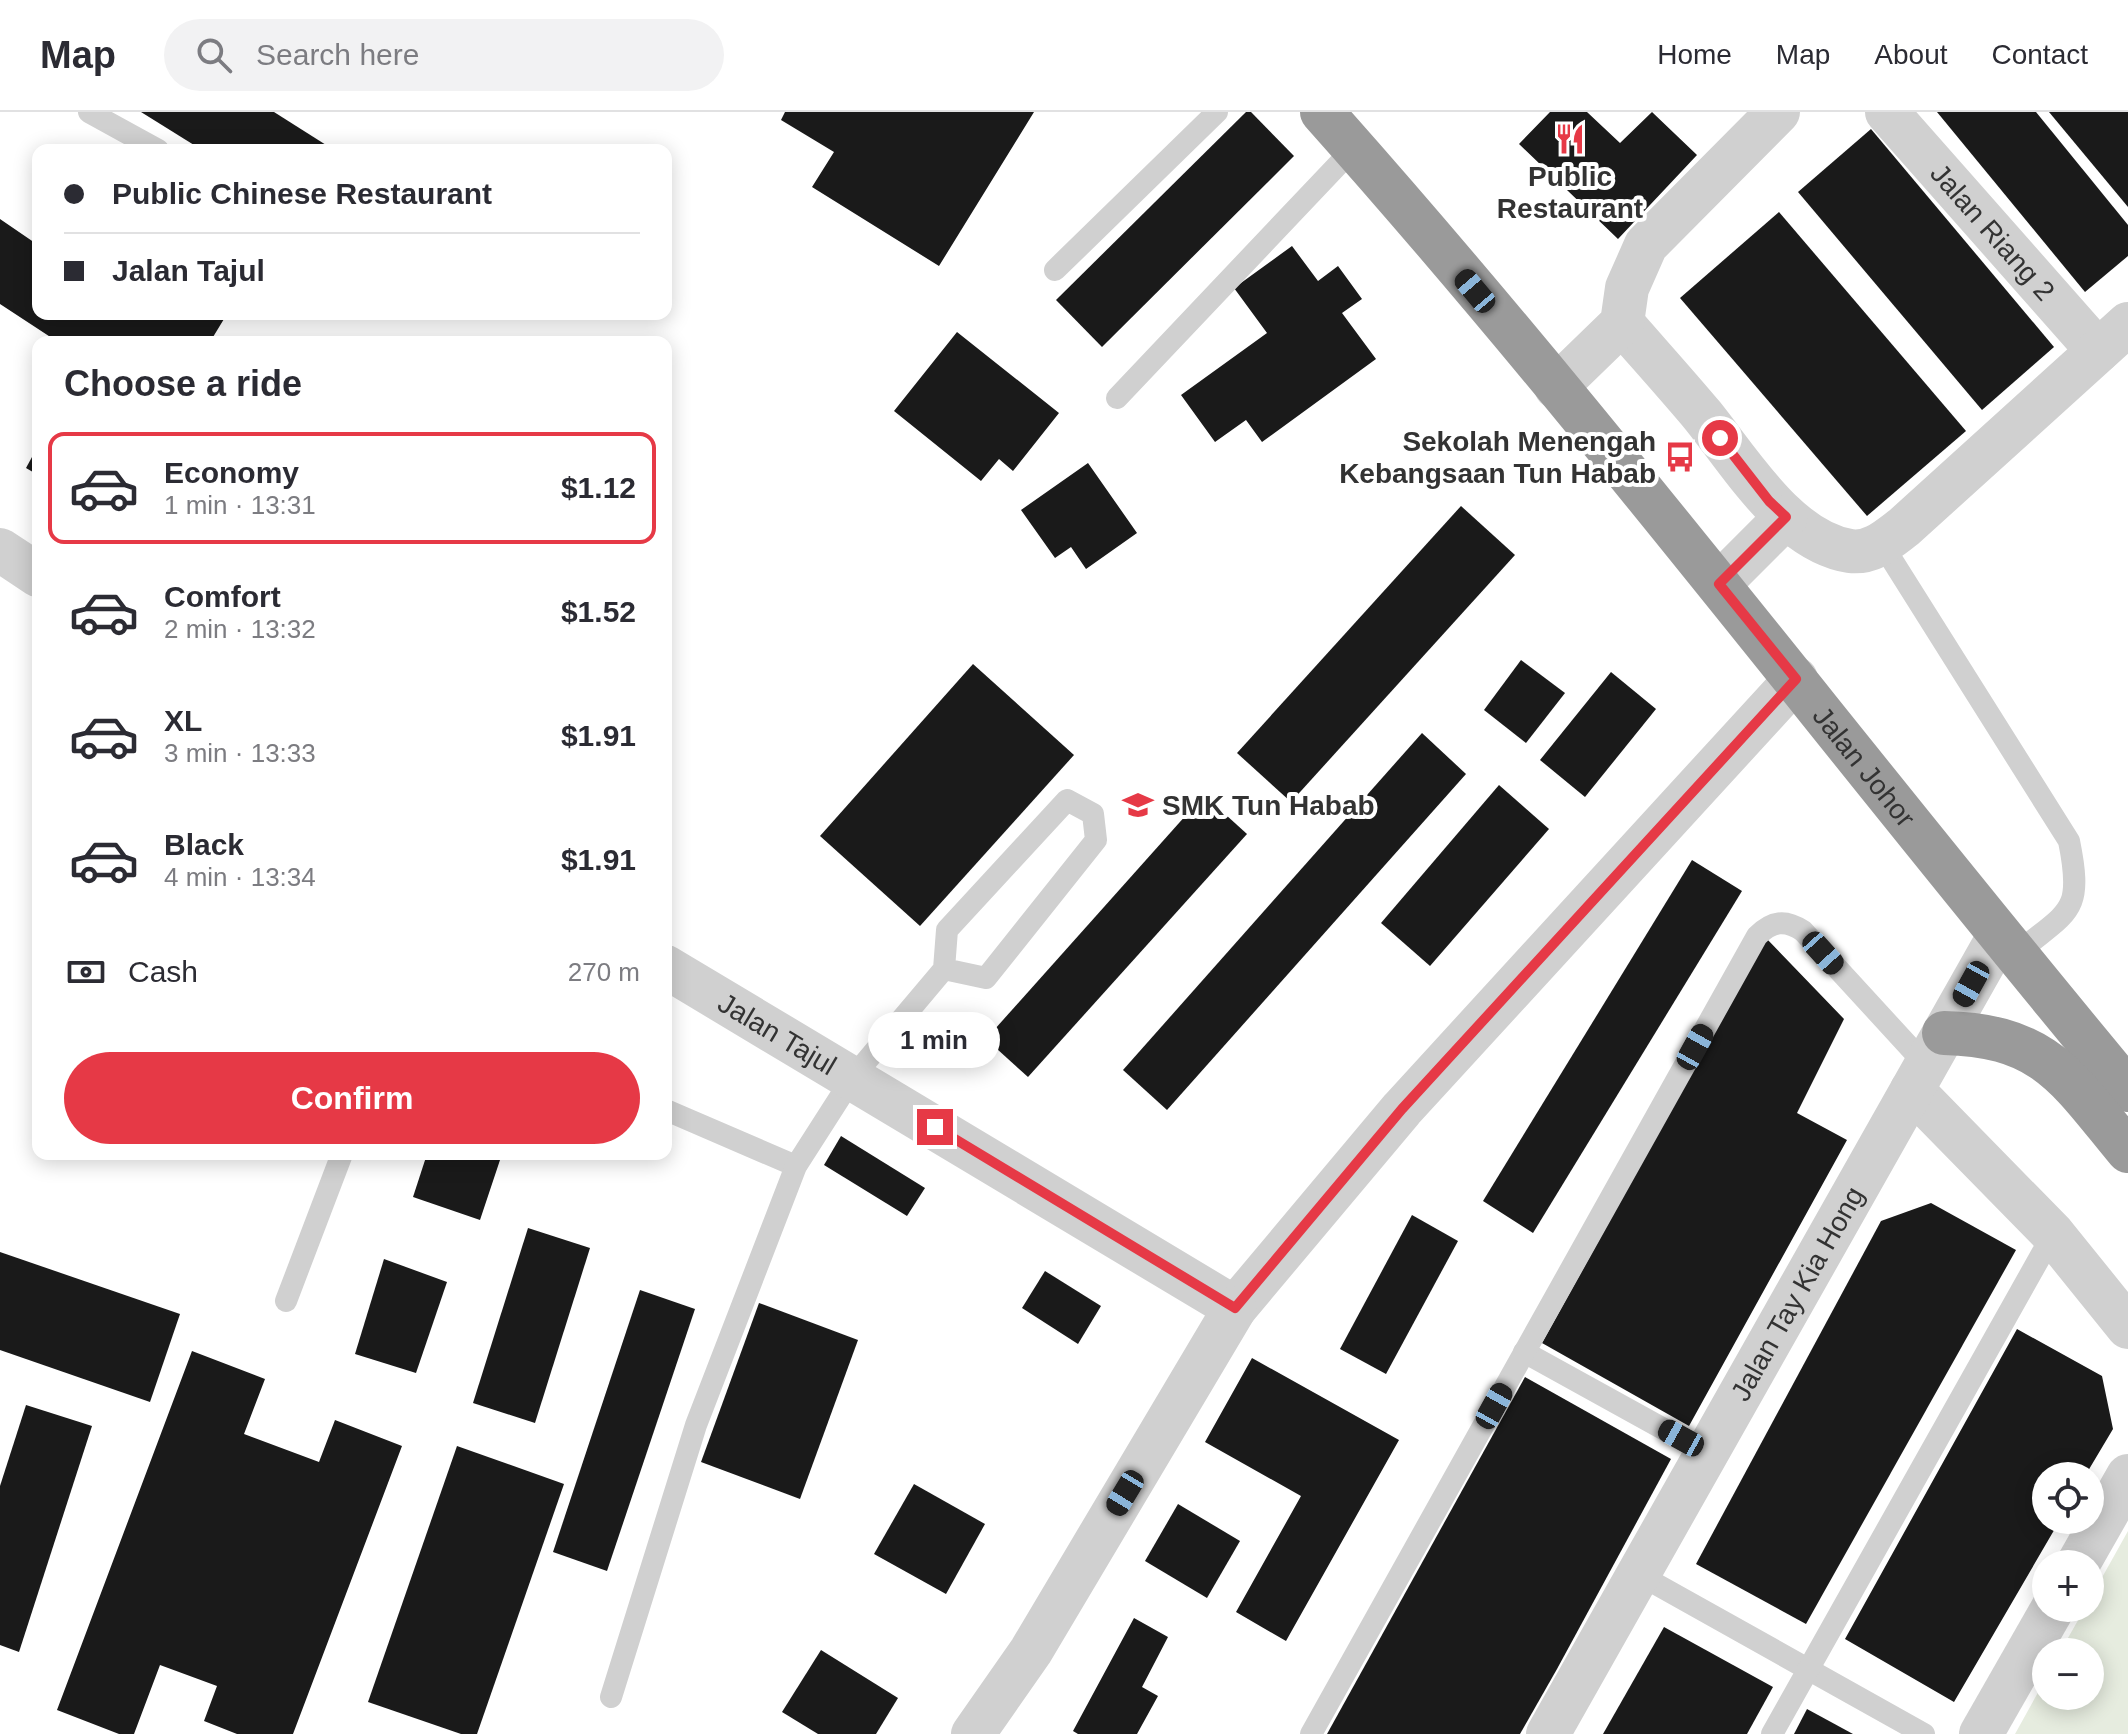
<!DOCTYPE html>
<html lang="en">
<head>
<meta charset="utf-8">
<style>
  :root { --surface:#fff; --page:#f2f2f3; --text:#2b2b33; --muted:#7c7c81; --line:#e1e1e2; --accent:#e63946 }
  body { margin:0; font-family:Helvetica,sans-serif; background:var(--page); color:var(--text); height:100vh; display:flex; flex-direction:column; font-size:30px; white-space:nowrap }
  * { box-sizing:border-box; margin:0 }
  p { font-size:26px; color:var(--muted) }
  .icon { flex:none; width:44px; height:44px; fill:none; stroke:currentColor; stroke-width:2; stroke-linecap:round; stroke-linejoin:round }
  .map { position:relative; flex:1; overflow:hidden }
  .sheet { position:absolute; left:32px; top:224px; width:640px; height:824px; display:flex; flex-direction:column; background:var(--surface); border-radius:16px; box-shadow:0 4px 20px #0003 }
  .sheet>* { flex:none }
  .top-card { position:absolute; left:32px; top:32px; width:640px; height:176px; border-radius:16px; box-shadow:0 4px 20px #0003; display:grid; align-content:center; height:176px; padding:0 32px; background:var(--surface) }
  .controls { position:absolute; left:2032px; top:1350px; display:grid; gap:16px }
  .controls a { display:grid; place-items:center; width:72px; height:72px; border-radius:50%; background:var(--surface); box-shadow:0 4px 20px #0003; font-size:40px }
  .end { position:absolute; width:36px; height:36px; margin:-18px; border:10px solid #e63946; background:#fff; box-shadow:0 0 0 4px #fff }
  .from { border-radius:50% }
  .bubble { position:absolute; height:56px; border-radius:28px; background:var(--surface); box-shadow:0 4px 20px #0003; font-size:26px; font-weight:700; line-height:56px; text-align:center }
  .car { position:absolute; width:24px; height:48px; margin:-24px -12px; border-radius:10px; box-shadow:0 0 6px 2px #0007; background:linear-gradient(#222 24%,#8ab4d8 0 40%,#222 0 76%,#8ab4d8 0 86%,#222 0) }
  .top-card b { display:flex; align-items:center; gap:28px; height:76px; font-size:30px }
  .top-card b+b { border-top:2px solid var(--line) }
  .top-card i { width:20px; height:20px; background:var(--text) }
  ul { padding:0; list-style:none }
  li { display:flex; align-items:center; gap:24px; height:112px; margin:0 16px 12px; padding:0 16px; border:4px solid transparent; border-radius:16px }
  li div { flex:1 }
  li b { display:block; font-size:30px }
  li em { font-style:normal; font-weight:700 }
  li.active { border-color:var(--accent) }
  li>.icon { width:72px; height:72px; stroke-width:1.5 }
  h2 { padding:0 32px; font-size:36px; line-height:96px }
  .pay { display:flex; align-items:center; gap:20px; height:88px; padding:0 32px; font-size:30px }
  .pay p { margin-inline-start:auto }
  .cta { display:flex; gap:16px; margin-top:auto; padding:16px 32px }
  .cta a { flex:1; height:92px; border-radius:48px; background:var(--accent); color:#fff; font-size:32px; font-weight:700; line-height:92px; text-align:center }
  header { display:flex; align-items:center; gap:48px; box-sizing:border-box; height:112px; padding:0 40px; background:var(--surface); border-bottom:2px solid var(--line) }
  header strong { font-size:38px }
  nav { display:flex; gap:44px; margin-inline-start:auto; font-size:28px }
  .search { width:560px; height:72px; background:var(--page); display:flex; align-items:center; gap:20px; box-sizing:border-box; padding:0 28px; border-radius:44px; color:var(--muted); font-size:30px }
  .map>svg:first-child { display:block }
</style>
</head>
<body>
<header>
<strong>Map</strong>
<div class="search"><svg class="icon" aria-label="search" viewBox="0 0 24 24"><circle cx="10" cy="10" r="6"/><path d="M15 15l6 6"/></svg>Search here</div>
<nav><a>Home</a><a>Map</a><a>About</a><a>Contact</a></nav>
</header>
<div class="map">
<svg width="2128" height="1622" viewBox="0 0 2128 1622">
  <rect width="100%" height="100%" fill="#fff"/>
  <!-- green -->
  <path fill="#e6ecdf" d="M2128,1419V1622H2015L2046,1566V1584H2090V1540H2060L2085,1496H2090V1487Z"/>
  <!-- building -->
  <g fill="#1a1a1a">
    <path d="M141,0H274L334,38H202Z"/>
    <path d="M785,0H1034L939,154L812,75L834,40L781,8Z"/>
    <path d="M1246,0H1251L1294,44L1102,235L1056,188Z"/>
    <path d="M1550,0H1587L1620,31L1652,0L1697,43L1618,127L1519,32Z"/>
    <path d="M1937,0H2036L2128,113V144L2085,180Z"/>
    <path d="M2049,0H2128V95Z"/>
    <path d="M1871,17L2054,235L1982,298L1798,80Z"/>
    <path d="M1779,100L1966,319L1867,404L1680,186Z"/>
    <path d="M0,107L38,133V202H227L210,230H58L0,192Z"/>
    <path d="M1292,134L1318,169L1338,154L1362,187L1342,201L1376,247L1262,330L1246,308L1215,330L1181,283L1267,221L1234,176Z"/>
    <path d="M957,220L1059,301L1013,359L999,347L981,369L894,299Z"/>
    <path d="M38,334V363L26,356Z"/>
    <path d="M1088,351L1137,421L1086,457L1071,435L1055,446L1021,398Z"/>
    <path d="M1461,394L1515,443L1291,690L1237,641Z"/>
    <path d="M1521,548L1565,581L1526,631L1484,598Z"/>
    <path d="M973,552L1074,643L920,814L820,724Z"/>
    <path d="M1611,560L1656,597L1585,685L1540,648Z"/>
    <path d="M1422,621L1466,662L1167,998L1123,958Z"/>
    <path d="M1499,673L1549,717L1430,854L1381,811Z"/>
    <path d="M1204,683L1247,722L1028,965L986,927Z"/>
    <path d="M1692,748L1742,779L1533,1121L1483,1089Z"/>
    <path d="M1766,826L1844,907L1797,1001L1847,1028L1689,1314L1542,1231Z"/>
    <path d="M841,1024L925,1076L907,1104L824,1053Z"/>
    <path d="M427,1042H502L480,1108L413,1085Z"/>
    <path d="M1931,1091L2016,1138L1806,1512L1696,1452L1881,1109Z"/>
    <path d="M1412,1103L1458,1129L1386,1262L1340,1237Z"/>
    <path d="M528,1116L590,1136L535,1311L473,1291Z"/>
    <path d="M0,1140L180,1202L150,1290L0,1238Z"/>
    <path d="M384,1147L447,1170L416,1261L355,1242Z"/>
    <path d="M1045,1159L1101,1194L1078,1232L1022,1196Z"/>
    <path d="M640,1178L695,1197L607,1459L553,1440Z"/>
    <path d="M759,1191L858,1228L800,1387L701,1350Z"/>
    <path d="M2017,1217L2102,1264L2113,1317L2085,1364H2046V1408H2060L1954,1590L1845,1527Z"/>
    <path d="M192,1239L265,1267L244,1322L319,1350L335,1308L402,1334L293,1622H237L204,1609L217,1574L160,1553L134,1622H119L57,1598Z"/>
    <path d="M1252,1246L1399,1328L1286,1529L1236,1500L1301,1384L1205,1330Z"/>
    <path d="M1525,1265L1671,1347L1557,1557L1520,1622H1327Z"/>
    <path d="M26,1293L92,1314L19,1540L0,1533V1374Z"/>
    <path d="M457,1334L564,1372L477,1622H461L368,1590Z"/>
    <path d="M914,1372L985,1412L946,1482L874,1442Z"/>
    <path d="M1178,1392L1240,1429L1207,1486L1145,1449Z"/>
    <path d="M1134,1506L1168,1525L1142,1575L1158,1584L1137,1622H1078L1073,1619Z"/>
    <path d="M1664,1515L1773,1575L1747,1622H1603Z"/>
    <path d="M821,1538L898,1586L876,1622H818L782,1600Z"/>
    <path d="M1807,1597L1853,1622H1794Z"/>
  </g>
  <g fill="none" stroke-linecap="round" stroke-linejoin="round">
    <!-- lane -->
    <g stroke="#d0d0d0" stroke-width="22">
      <path d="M89,0L158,38"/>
      <path d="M1055,158L1217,0"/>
      <path d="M1117,286L1354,36"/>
      <path d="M1882,432L2069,729C2084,803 2068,798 2015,843"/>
      <path d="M666,998L796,1054"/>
      <path d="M286,1189L342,1042"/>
      <path d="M1524,1240L1707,1341"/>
      <path d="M1638,1462L1924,1622"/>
      <path d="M611,1585L696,1313L796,1054L853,965L944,857L947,818L1067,688L1093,702L1096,728L986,866L944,857"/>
      <path d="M1311,1622L1757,824C1772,809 1785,807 1803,819L1926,953"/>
      <path d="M1772,1622L2053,1122"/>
    </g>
    <!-- street -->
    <g stroke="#d0d0d0" stroke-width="44">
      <path id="s1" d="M1887,0L2098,239"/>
      <path d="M1622,211C1649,242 1677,273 1703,304C1740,350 1787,429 1850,439C1872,442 1888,427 1904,415L2128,212"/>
      <path d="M1556,275L1622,211L1627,176L1646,133L1778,0"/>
      <path d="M0,438L38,463"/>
      <path d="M1719,472L1786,405"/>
      <path id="s2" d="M666,855L1235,1196L1402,997L1796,567"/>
      <path d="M1912,978L2053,1122L2128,1215"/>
      <path d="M2078,1452L2128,1364"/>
      <path d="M973,1622L1031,1539L1235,1196"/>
      <path id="s3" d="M1548,1622L1999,824"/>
      <path d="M1981,1622L2053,1496"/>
    </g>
    <!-- highway -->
    <g stroke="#9a9a9a" stroke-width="44">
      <path id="s4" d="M1322,0C1603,315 1857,654 2128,978"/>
      <path d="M1944,921C2046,923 2068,967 2128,1039"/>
    </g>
  </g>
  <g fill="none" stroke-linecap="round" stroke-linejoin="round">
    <!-- route -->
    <path stroke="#e63946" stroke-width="10" d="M935,1015L1235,1196L1402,997L1796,567L1719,472L1786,405L1769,389L1720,326"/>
  </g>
  <!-- icons -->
  <defs>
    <g id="restaurant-bare" transform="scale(2.4)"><path d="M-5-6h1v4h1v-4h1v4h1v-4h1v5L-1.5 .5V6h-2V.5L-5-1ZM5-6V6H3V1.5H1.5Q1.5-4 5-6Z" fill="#e63946" stroke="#fff" stroke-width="2.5" paint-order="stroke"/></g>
    <g id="bus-bare" transform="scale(2.4)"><path d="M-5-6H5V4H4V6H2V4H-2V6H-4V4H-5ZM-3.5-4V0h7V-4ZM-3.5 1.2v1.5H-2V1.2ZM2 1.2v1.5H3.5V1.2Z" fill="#e63946" stroke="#fff" stroke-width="2.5" paint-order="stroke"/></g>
    <g id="school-bare" transform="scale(2.4)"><path d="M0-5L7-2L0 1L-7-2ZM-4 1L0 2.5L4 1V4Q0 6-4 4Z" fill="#e63946" stroke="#fff" stroke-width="2.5" paint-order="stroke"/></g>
  </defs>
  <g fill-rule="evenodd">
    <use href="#restaurant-bare" x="1570" y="27"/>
    <use href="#bus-bare" x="1680" y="345"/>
    <use href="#school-bare" x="1138" y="693"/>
  </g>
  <g text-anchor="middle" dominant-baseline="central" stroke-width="8" stroke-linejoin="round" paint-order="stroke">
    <!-- poi labels -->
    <g font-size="28" font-weight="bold" fill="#333" stroke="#fff">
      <text x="1570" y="64">Public<tspan x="1570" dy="32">Restaurant</tspan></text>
      <text x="1656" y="329" text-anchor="end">Sekolah Menengah<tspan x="1656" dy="32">Kebangsaan Tun Habab</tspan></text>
      <text x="1162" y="693" text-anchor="start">SMK Tun Habab</text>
    </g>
    <!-- street labels -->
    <g font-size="28" fill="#333" stroke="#fff">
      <text stroke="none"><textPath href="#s1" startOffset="160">Jalan Riang 2</textPath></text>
      <text stroke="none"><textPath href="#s4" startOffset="850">Jalan Johor</textPath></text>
      <text stroke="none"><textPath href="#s2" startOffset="130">Jalan Tajul</textPath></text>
      <text stroke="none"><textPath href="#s3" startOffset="506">Jalan Tay Kia Hong</textPath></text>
    </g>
  </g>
</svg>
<div class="controls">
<a><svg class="icon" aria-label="locate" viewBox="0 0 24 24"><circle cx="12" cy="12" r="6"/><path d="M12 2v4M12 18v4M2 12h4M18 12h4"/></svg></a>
<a>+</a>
<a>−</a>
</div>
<i class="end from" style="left:1720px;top:326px"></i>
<i class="end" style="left:935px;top:1015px"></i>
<div class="bubble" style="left:868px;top:900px;width:132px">1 min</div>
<i class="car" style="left:1475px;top:179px;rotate:320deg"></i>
<i class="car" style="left:1823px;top:841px;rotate:138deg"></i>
<i class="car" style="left:1971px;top:872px;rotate:209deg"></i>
<i class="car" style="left:1695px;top:935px;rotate:29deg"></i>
<i class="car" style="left:1494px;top:1294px;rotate:29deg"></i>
<i class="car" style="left:1681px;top:1326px;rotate:299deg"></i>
<i class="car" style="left:1125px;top:1381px;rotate:211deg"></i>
<div class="top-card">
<b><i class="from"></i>Public Chinese Restaurant</b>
<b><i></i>Jalan Tajul</b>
</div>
<section class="sheet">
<h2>Choose a ride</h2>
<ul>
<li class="active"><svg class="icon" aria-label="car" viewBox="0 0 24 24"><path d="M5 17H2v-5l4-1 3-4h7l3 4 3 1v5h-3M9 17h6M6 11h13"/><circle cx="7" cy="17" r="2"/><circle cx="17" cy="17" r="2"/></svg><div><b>Economy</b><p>1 min · 13:31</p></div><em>$1.12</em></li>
<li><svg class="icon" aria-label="car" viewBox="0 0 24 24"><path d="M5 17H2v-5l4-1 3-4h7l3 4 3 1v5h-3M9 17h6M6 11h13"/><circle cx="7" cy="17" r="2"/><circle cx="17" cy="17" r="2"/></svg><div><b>Comfort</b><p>2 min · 13:32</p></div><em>$1.52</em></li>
<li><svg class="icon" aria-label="car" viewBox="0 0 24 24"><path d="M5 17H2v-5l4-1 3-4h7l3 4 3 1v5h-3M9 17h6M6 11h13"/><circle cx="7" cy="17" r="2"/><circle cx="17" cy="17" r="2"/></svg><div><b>XL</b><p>3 min · 13:33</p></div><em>$1.91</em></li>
<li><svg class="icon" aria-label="car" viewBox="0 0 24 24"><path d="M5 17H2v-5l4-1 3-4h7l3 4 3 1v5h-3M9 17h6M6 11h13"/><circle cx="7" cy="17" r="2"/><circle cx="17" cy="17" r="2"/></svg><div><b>Black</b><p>4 min · 13:34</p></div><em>$1.91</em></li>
</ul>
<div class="pay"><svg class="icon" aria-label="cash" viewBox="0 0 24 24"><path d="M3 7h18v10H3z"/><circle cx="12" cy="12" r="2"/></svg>Cash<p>270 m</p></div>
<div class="cta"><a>Confirm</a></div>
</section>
</div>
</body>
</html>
